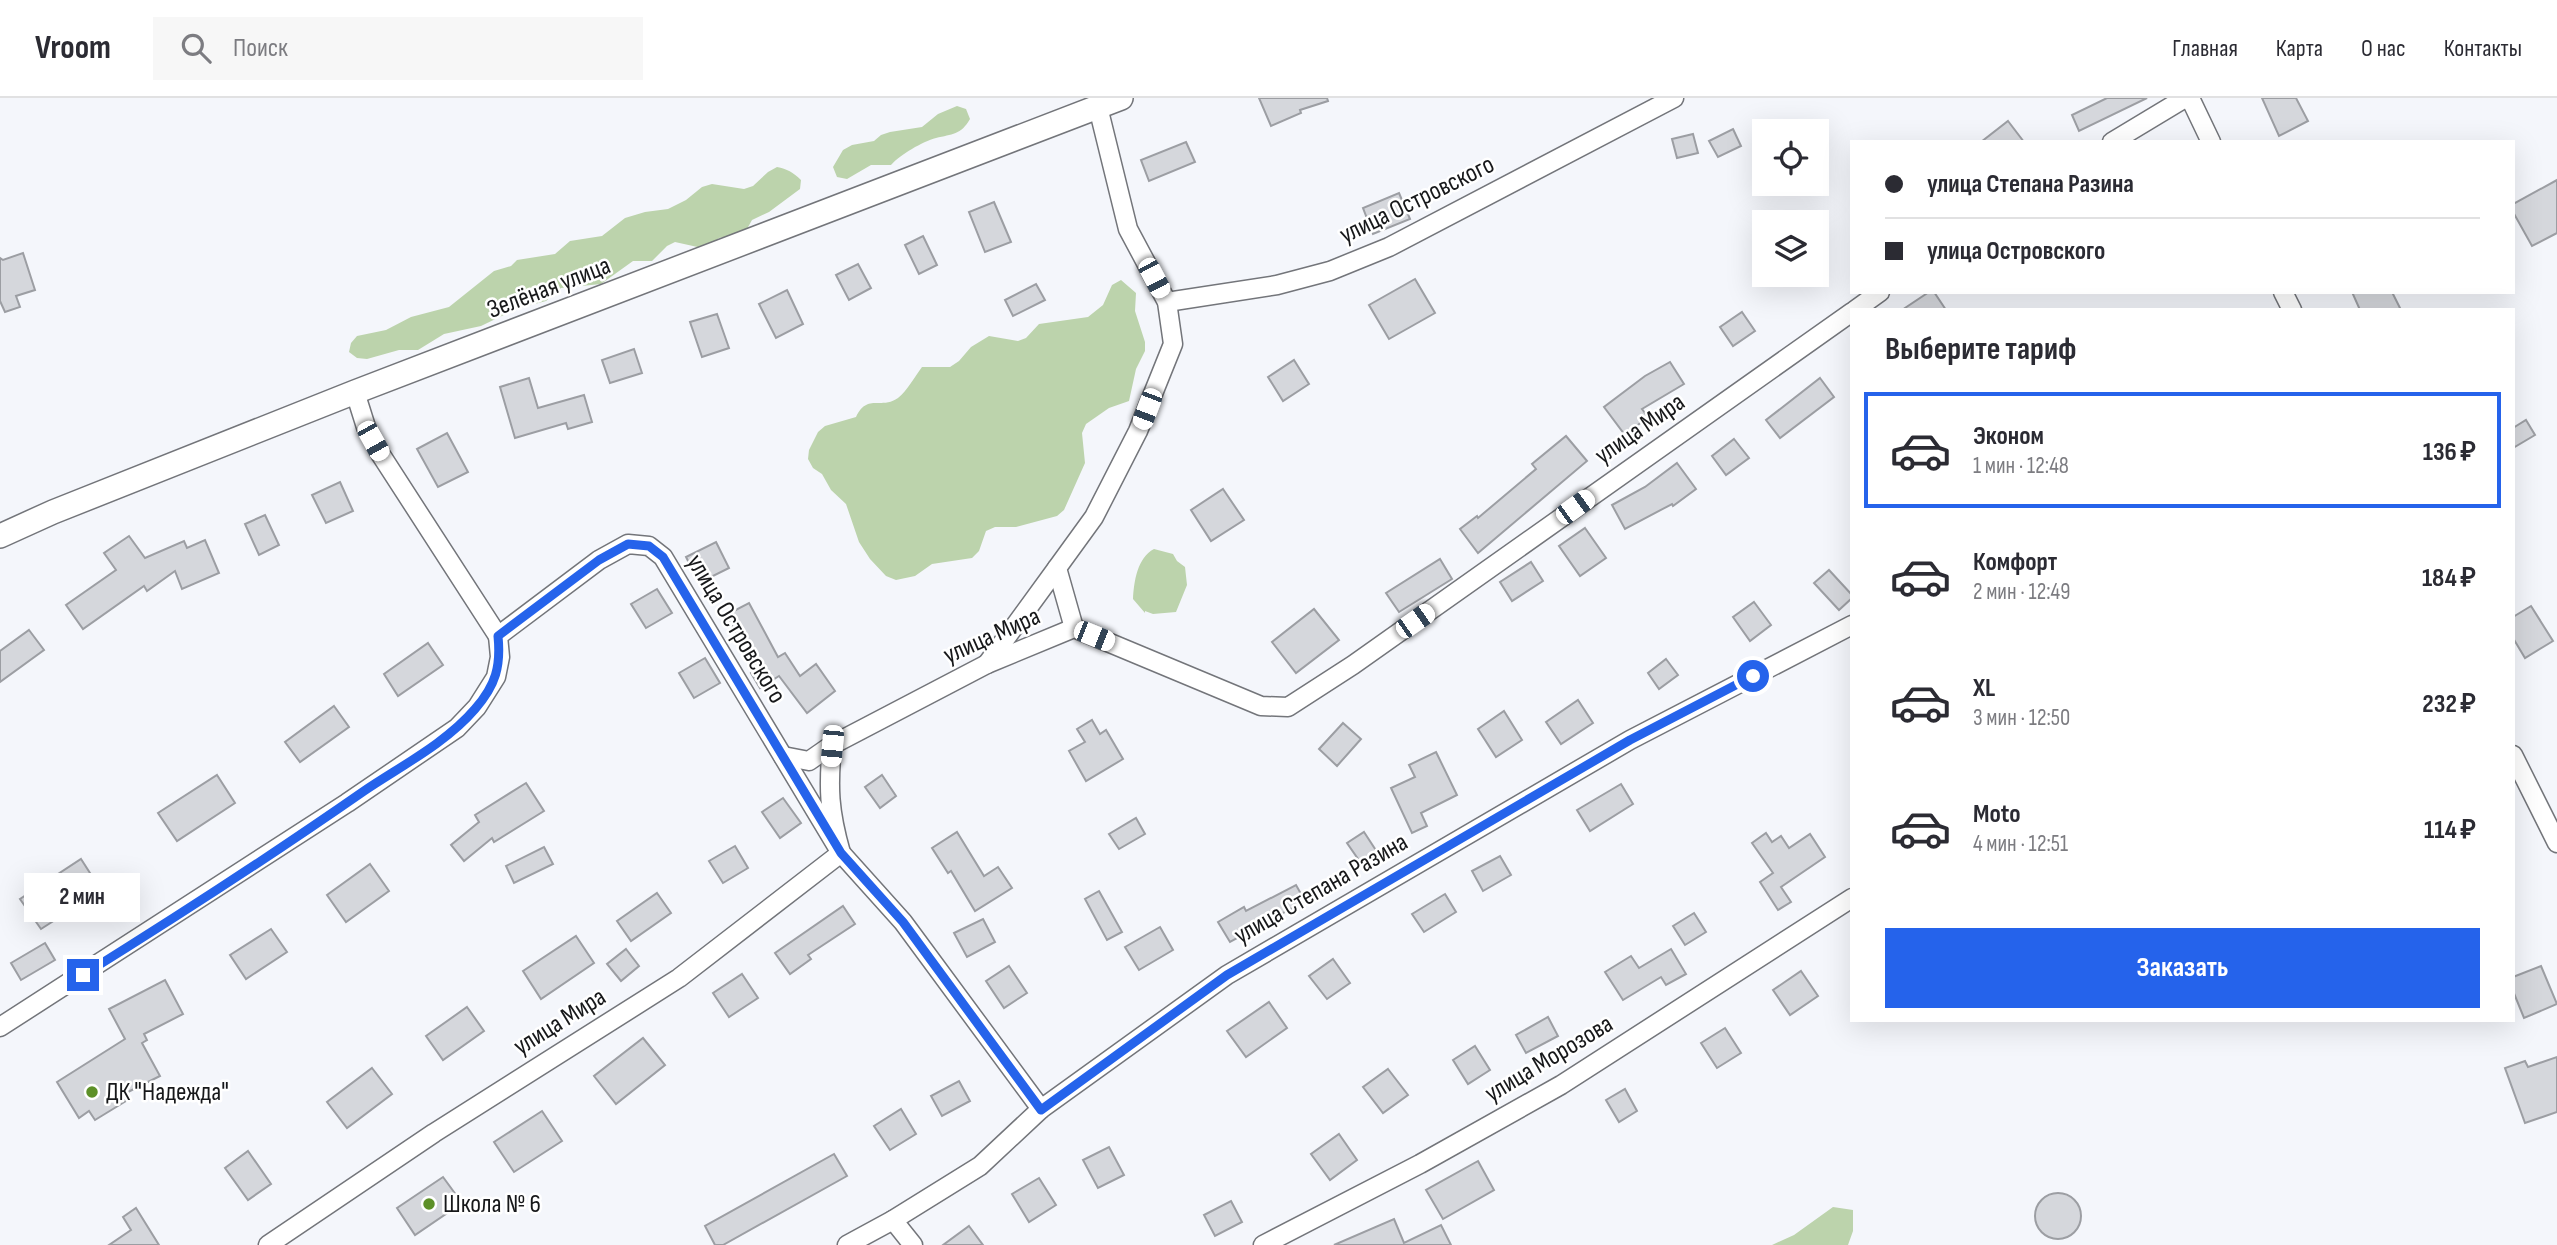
<!DOCTYPE html>
<html lang="ru">
<head>
<meta charset="utf-8">
<style>
  :root { --surface:#fff; --page:#f7f7f7; --text:#2b2b33; --muted:#7c7c81; --line:#e1e1e2; --accent:#2563eb }
  body { margin:0; font-family:"Sofia Sans Condensed",sans-serif; background:var(--page); color:var(--text); height:100vh; display:flex; flex-direction:column; font-size:26px; white-space:nowrap }
  * { box-sizing:border-box; margin:0 }
  p { font-size:23px; color:var(--muted) }
  .icon { flex:none; width:38px; height:38px; fill:none; stroke:currentColor; stroke-width:2; stroke-linecap:round; stroke-linejoin:round }
  .map { position:relative; flex:1; overflow:hidden }
  .side { position:absolute; left:1850px; top:210px; width:665px; height:714px; display:flex; flex-direction:column; background:var(--surface); border-radius:0px; box-shadow:0 7px 28px #0002 }
  .side>* { flex:none }
  .hud { position:absolute; left:1850px; top:42px; width:665px; height:154px; border-radius:0px; box-shadow:0 7px 28px #0002; display:grid; align-content:center; height:154px; padding:0 35px; background:var(--surface) }
  .controls { position:absolute; left:1752px; top:21px; display:grid; gap:14px }
  .controls a { display:grid; place-items:center; width:77px; height:77px; border-radius:0px; background:var(--surface); box-shadow:0 7px 28px #0002; font-size:35px }
  .end { position:absolute; width:32px; height:32px; margin:-16px; border:9px solid #2563eb; background:#fff; box-shadow:0 0 0 4px #fff }
  .from { border-radius:50% }
  .bubble { position:absolute; height:49px; border-radius:0px; background:var(--surface); box-shadow:0 7px 28px #0002; font-size:23px; font-weight:700; line-height:49px; text-align:center }
  .car { position:absolute; width:21px; height:42px; margin:-21px -10px; border-radius:9px; box-shadow:0 0 5px 2px #0007; background:linear-gradient(#fff 24%,#345 0 40%,#fff 0 76%,#345 0 86%,#fff 0) }
  .hud b { display:flex; align-items:center; gap:24px; height:66px; font-size:26px }
  .hud b+b { border-top:2px solid var(--line) }
  .hud i { width:18px; height:18px; background:var(--text) }
  ul { padding:0; list-style:none }
  li { display:flex; align-items:center; gap:21px; height:116px; margin:0 14px 10px; padding:0 21px; border:4px solid transparent; border-radius:0px }
  li div { flex:1 }
  li b { display:block; font-size:26px }
  li em { font-style:normal; font-weight:700 }
  li.selected { border-color:var(--accent) }
  li>.icon { width:63px; height:63px; stroke-width:1.5 }
  h2 { padding:0 35px; font-size:32px; line-height:84px }
  .cta { display:flex; gap:14px; margin-top:auto; padding:14px 35px }
  .cta a { flex:1; height:80px; border-radius:0px; background:var(--accent); color:#fff; font-size:28px; font-weight:700; line-height:80px; text-align:center }
  header { display:flex; align-items:center; gap:42px; box-sizing:border-box; height:98px; padding:0 35px; background:var(--surface); border-bottom:2px solid var(--line) }
  header strong { font-size:33px }
  nav { display:flex; gap:38px; margin-inline-start:auto; font-size:24px }
  .search { width:490px; height:63px; background:var(--page); display:flex; align-items:center; gap:18px; box-sizing:border-box; padding:0 24px; border-radius:0px; color:var(--muted); font-size:26px }
  .map>svg:first-child { display:block }
</style>
</head>
<body>
<header>
<strong>Vroom</strong>
<div class="search"><svg class="icon" aria-label="search" viewBox="0 0 24 24"><circle cx="10" cy="10" r="6"/><path d="M15 15l6 6"/></svg>Поиск</div>
<nav><a>Главная</a><a>Карта</a><a>О нас</a><a>Контакты</a></nav>
</header>
<div class="map">
<svg width="2557" height="1147" viewBox="0 0 2557 1147">
  <rect width="100%" height="100%" fill="#f4f6fb"/>
  <!-- green -->
  <g fill="#bcd3ac">
    <path d="M957,8L966,11L970,21C961,37 952,36 936,40C922,44 901,56 891,67H871L847,81L837,79L833,69L843,52L852,47L874,43L881,37L890,34L922,29L938,16Z"/>
    <path d="M777,69C787,71 793,74 801,82L800,91L769,114L752,122L747,131L739,136L719,140L711,147L702,150L675,144L667,148L652,163H633L601,186L561,190L546,203L516,211L481,228L444,236L418,252H399L367,261L357,260L349,254L351,245L357,238L386,232L411,219L449,209L494,173L511,168L517,162L555,156L570,143L602,138L625,120L645,114L668,111L686,102L702,89L712,86L744,91L753,88L768,74Z"/>
    <path d="M1121,182L1136,195L1135,213L1145,244V253L1136,271L1129,303L1109,310L1086,326L1082,335L1085,365L1064,412L1057,418L1016,429H995L986,433L979,453L972,460L932,466L915,478L896,482L886,478L870,461L859,444L846,406L831,392L822,376L813,370L808,361L809,352L818,334L825,328L856,319C867,295 881,312 898,300C907,293 915,278 922,269H950L959,263L971,249L989,238L1018,243L1026,240L1039,226L1088,219L1103,207L1112,187Z"/>
    <path d="M1154,451L1173,456L1177,463L1185,469L1187,487L1176,514L1153,516L1145,513V515L1133,501C1134,484 1137,460 1154,451Z"/>
    <path d="M1833,1109L1853,1112V1133L1848,1147H1772L1794,1137Z"/>
  </g>
  <!-- building -->
  <g fill="#d5d7dc" stroke="#9c9ea3" stroke-width="2">
    <path d="M1259,0H1327L1328,3L1300,12L1301,15L1271,28Z"/>
    <path d="M2107,0H2147L2079,33L2072,17Z"/>
    <path d="M2262,0H2296L2308,23L2279,38Z"/>
    <path d="M2008,23L2024,44H1981Z"/>
    <path d="M1733,31L1741,48L1718,59L1709,43Z"/>
    <path d="M1693,36L1698,55L1677,60L1672,41Z"/>
    <path d="M1186,44L1195,64L1149,83L1141,62Z"/>
    <path d="M2557,82V135L2532,148L2513,114V106Z"/>
    <path d="M1399,95L1410,121L1373,136L1363,110Z"/>
    <path d="M994,104L1011,144L985,154L969,114Z"/>
    <path d="M923,138L937,167L919,176L905,147Z"/>
    <path d="M23,155L35,192L16,198L20,209L5,214L0,203V160L3,162Z"/>
    <path d="M858,166L871,190L849,202L836,177Z"/>
    <path d="M1415,181L1435,215L1389,241L1369,207Z"/>
    <path d="M1036,186L1045,202L1013,218L1005,202Z"/>
    <path d="M787,192L803,226L776,240L759,206Z"/>
    <path d="M1929,194H1934L1946,212H1902Z"/>
    <path d="M2352,194H2392L2401,212H2360Z"/>
    <path d="M1742,214L1755,233L1733,248L1720,229Z"/>
    <path d="M717,216L729,250L702,259L690,224Z"/>
    <path d="M634,251L642,275L610,285L602,262Z"/>
    <path d="M1294,262L1309,286L1283,303L1268,279Z"/>
    <path d="M1670,264L1684,286L1642,311L1648,319L1625,337L1604,309L1645,278Z"/>
    <path d="M529,280L538,310L584,297L592,324L568,331L566,325L515,340L500,289Z"/>
    <path d="M1820,280L1834,299L1780,340L1766,322Z"/>
    <path d="M2526,322L2535,337L2513,350V330Z"/>
    <path d="M447,335L468,374L438,389L417,351Z"/>
    <path d="M1566,338L1587,363L1478,455L1460,431L1477,418L1478,420L1536,371L1532,366Z"/>
    <path d="M1734,341L1749,360L1726,377L1712,358Z"/>
    <path d="M1677,365L1696,391L1673,408L1672,406L1625,431L1612,407L1645,389Z"/>
    <path d="M340,384L353,413L326,425L312,397Z"/>
    <path d="M1223,391L1244,422L1211,443L1191,412Z"/>
    <path d="M265,417L279,447L259,457L245,426Z"/>
    <path d="M1585,430L1606,460L1580,478L1559,448Z"/>
    <path d="M129,438L145,460L184,443L187,450L205,442L219,475L182,491L175,473L147,493L144,488L83,531L66,507L116,472L104,455Z"/>
    <path d="M716,444L729,470L699,485L686,459Z"/>
    <path d="M1440,461L1452,481L1399,514L1386,495Z"/>
    <path d="M1531,464L1543,483L1512,503L1500,484Z"/>
    <path d="M1829,472L1852,497V500L1839,512L1814,485Z"/>
    <path d="M657,491L672,515L646,530L631,506Z"/>
    <path d="M1754,504L1771,527L1750,543L1733,519Z"/>
    <path d="M749,505L778,559L785,555L800,578L816,566L835,593L807,615L779,578L760,590L751,575L756,572L726,517Z"/>
    <path d="M2531,508L2553,543L2525,560L2513,540V519Z"/>
    <path d="M1314,511L1339,542L1296,575L1272,544Z"/>
    <path d="M29,532L44,552L0,584V553Z"/>
    <path d="M428,545L443,567L398,598L384,576Z"/>
    <path d="M705,560L720,585L694,600L679,575Z"/>
    <path d="M1666,561L1678,577L1659,591L1648,575Z"/>
    <path d="M1578,602L1593,625L1561,646L1546,624Z"/>
    <path d="M334,608L349,629L300,664L285,644Z"/>
    <path d="M1504,613L1522,642L1496,659L1478,631Z"/>
    <path d="M1092,622L1100,636L1106,632L1123,661L1086,683L1069,653L1085,644L1077,631Z"/>
    <path d="M1343,625L1361,641L1337,668L1319,651Z"/>
    <path d="M1436,654L1457,697L1421,715L1427,728L1412,735L1391,690L1415,679L1409,667Z"/>
    <path d="M217,677L235,705L177,743L158,715Z"/>
    <path d="M882,677L896,698L880,710L865,689Z"/>
    <path d="M526,685L544,713L494,744L492,740L464,763L451,747L479,724L475,717Z"/>
    <path d="M1621,686L1633,706L1590,733L1577,712Z"/>
    <path d="M783,700L801,725L780,740L762,714Z"/>
    <path d="M1136,720L1145,736L1119,751L1109,736Z"/>
    <path d="M957,734L984,778L998,769L1012,790L975,813L951,773L948,775L932,750Z"/>
    <path d="M1364,734L1379,757L1363,768L1347,745Z"/>
    <path d="M1766,735L1772,744L1781,738L1789,750L1810,736L1825,759L1781,789L1791,804L1778,812L1760,784L1773,775L1752,745Z"/>
    <path d="M735,748L748,770L723,785L709,763Z"/>
    <path d="M544,749L553,766L514,785L506,768Z"/>
    <path d="M1500,758L1511,777L1483,793L1472,773Z"/>
    <path d="M81,761L108,803L95,812L88,801L41,831L20,801Z"/>
    <path d="M370,766L389,793L346,824L327,797Z"/>
    <path d="M1296,787L1305,803L1230,844L1218,824L1244,809L1246,813Z"/>
    <path d="M1099,793L1122,834L1107,842L1085,801Z"/>
    <path d="M657,795L671,815L631,843L617,823Z"/>
    <path d="M1445,796L1456,814L1424,834L1412,816Z"/>
    <path d="M843,808L855,826L808,857L811,861L790,876L775,855Z"/>
    <path d="M1694,815L1706,834L1685,847L1673,828Z"/>
    <path d="M983,821L995,844L967,859L954,835Z"/>
    <path d="M1160,829L1173,852L1139,872L1125,849Z"/>
    <path d="M271,831L287,854L246,881L230,857Z"/>
    <path d="M576,838L594,865L541,901L523,873Z"/>
    <path d="M45,845L55,862L21,882L11,865Z"/>
    <path d="M626,851L639,868L621,883L607,866Z"/>
    <path d="M1671,851L1686,876L1666,887L1661,879L1623,902L1605,874L1631,858L1639,870Z"/>
    <path d="M1333,861L1350,885L1327,901L1309,878Z"/>
    <path d="M1009,868L1027,895L1004,910L986,883Z"/>
    <path d="M2541,868L2557,906L2524,920L2513,893V879Z"/>
    <path d="M1801,873L1818,898L1790,917L1773,892Z"/>
    <path d="M742,876L758,900L729,919L713,895Z"/>
    <path d="M165,882L183,916L144,936L147,942L142,945L160,978L122,997L126,1003L95,1022L89,1013L79,1020L57,984L125,941L109,911Z"/>
    <path d="M1269,904L1287,930L1246,959L1227,933Z"/>
    <path d="M467,909L484,933L443,962L426,938Z"/>
    <path d="M1548,919L1558,938L1526,955L1516,937Z"/>
    <path d="M1725,930L1741,955L1717,970L1701,945Z"/>
    <path d="M643,940L665,967L616,1006L594,978Z"/>
    <path d="M1475,948L1490,972L1468,986L1453,962Z"/>
    <path d="M2557,959V1014L2525,1025L2505,970L2525,963L2528,969Z"/>
    <path d="M372,970L392,996L347,1030L327,1004Z"/>
    <path d="M1388,971L1408,997L1383,1015L1363,989Z"/>
    <path d="M959,983L970,1003L942,1018L931,998Z"/>
    <path d="M1625,991L1637,1013L1619,1024L1606,1002Z"/>
    <path d="M901,1011L916,1036L890,1052L874,1028Z"/>
    <path d="M542,1013L562,1043L514,1074L494,1044Z"/>
    <path d="M1339,1036L1357,1062L1330,1082L1311,1056Z"/>
    <path d="M1109,1049L1124,1077L1098,1090L1083,1062Z"/>
    <path d="M248,1053L271,1086L248,1102L225,1070Z"/>
    <path d="M834,1056L847,1078L723,1147H715L705,1128Z"/>
    <path d="M1478,1063L1494,1092L1443,1121L1426,1092Z"/>
    <path d="M443,1079L462,1105L415,1137L397,1110Z"/>
    <path d="M1039,1080L1056,1107L1029,1124L1012,1096Z"/>
    <circle cx="2058" cy="1118" r="23"/>
    <path d="M1231,1103L1242,1124L1215,1138L1204,1117Z"/>
    <path d="M136,1110L159,1147H109L131,1132L123,1119Z"/>
    <path d="M1394,1121L1404,1145L1441,1127L1451,1147H1334Z"/>
    <path d="M969,1128L983,1147H943Z"/>
  </g>
  <g fill="none" stroke-linecap="round" stroke-linejoin="round">
    <!-- minor casing -->
    <g stroke="#73757a" stroke-width="21">
      <g id="minor">
        <path d="M2190,0L2211,44"/>
        <path d="M2112,44L2185,0"/>
        <path d="M2283,194L2292,212"/>
        <path d="M1167,204L1277,187L1330,173L1389,149L1674,0"/>
        <path d="M1855,212L1880,194"/>
        <path d="M355,294L366,329L381,357L498,538"/>
        <path d="M1074,530L1057,470L1094,419L1138,333L1173,246L1167,204L1128,131L1098,9"/>
        <path d="M987,566L1057,470"/>
        <path d="M2513,657L2557,745"/>
        <path d="M783,658L809,663L832,647"/>
        <path d="M0,929L347,705L457,630L477,609L496,579L500,559L498,538L599,462L628,446L649,448L663,459L841,755L903,824L1041,1011"/>
        <path d="M893,1122L913,1147"/>
        <path d="M268,1147L434,1035L679,880L841,755C829,713 828,690 832,647L987,566L1074,530L1261,608L1288,609L1353,567L1852,214"/>
        <path d="M847,1147L893,1122L980,1068L1041,1011L1227,877L1630,642L1852,527"/>
        <path d="M1263,1147L1420,1066L1561,987L1852,800"/>
      </g>
    </g>
    <!-- tertiary casing -->
    <g stroke="#73757a" stroke-width="26">
      <path id="tertiary" d="M0,438L53,414L355,294L1121,0"/>
    </g>
    <!-- minor -->
    <use href="#minor" stroke="#fff" stroke-width="18"/>
    <!-- tertiary -->
    <use href="#tertiary" stroke="#fff" stroke-width="23"/>
  </g>
  <g fill="none" stroke-linecap="round" stroke-linejoin="round">
    <!-- route -->
    <path stroke="#2563eb" stroke-width="9" d="M83,877C178,818 272,757 364,693C401,668 446,645 475,611C496,587 501,568 498,538L599,462L628,446L649,448L663,459L841,755L903,824L1041,1012L1227,877L1630,642L1753,578"/>
  </g>
  <!-- markers -->
  <g fill="#5d9028" stroke="#fff" stroke-width="2.5">
    <circle cx="92" cy="994" r="7"/>
    <circle cx="429" cy="1106" r="7"/>
  </g>
  <g text-anchor="middle" dominant-baseline="central" stroke-width="5" stroke-linejoin="round" paint-order="stroke">
    <!-- street labels -->
    <g font-size="26" fill="#17181a" stroke="#fff">
      <text transform="translate(1417 102) rotate(-26)">улица Островского</text>
      <text transform="translate(549 190) rotate(-21)">Зелёная улица</text>
      <text transform="translate(1640 331) rotate(-35)">улица Мира</text>
      <text transform="translate(736 531) rotate(59)">улица Островского</text>
      <text transform="translate(992 538) rotate(-24)">улица Мира</text>
      <text transform="translate(1321 791) rotate(-30)">улица Степана Разина</text>
      <text transform="translate(560 924) rotate(-32)">улица Мира</text>
      <text transform="translate(1549 961) rotate(-31)">улица Морозова</text>
    </g>
    <!-- poi labels -->
    <g font-size="26" fill="#17181a" stroke="#fff" text-anchor="start">
      <text x="106" y="994">ДК "Надежда"</text>
      <text x="443" y="1106">Школа № 6</text>
    </g>
  </g>
</svg>
<div class="controls">
<a><svg class="icon" aria-label="locate" viewBox="0 0 24 24"><circle cx="12" cy="12" r="6"/><path d="M12 2v4M12 18v4M2 12h4M18 12h4"/></svg></a>
<a><svg class="icon" aria-label="layers" viewBox="0 0 24 24"><path d="M12 4l9 5-9 5-9-5zM3 14l9 5 9-5"/></svg></a>
</div>
<i class="end from" style="left:1753px;top:578px"></i>
<i class="end" style="left:83px;top:877px"></i>
<div class="bubble" style="left:24px;top:775px;width:116px">2 мин</div>
<i class="car" style="left:1154px;top:180px;rotate:152deg"></i>
<i class="car" style="left:1147px;top:311px;rotate:201deg"></i>
<i class="car" style="left:373px;top:343px;rotate:151deg"></i>
<i class="car" style="left:1575px;top:409px;rotate:54deg"></i>
<i class="car" style="left:1415px;top:523px;rotate:55deg"></i>
<i class="car" style="left:1094px;top:538px;rotate:112deg"></i>
<i class="car" style="left:832px;top:648px;rotate:185deg"></i>
<div class="hud">
<b><i class="from"></i>улица Степана Разина</b>
<b><i></i>улица Островского</b>
</div>
<section class="side">
<h2>Выберите тариф</h2>
<ul>
<li class="selected"><svg class="icon" aria-label="car" viewBox="0 0 24 24"><path d="M5 17H2v-5l4-1 3-4h7l3 4 3 1v5h-3M9 17h6M6 11h13"/><circle cx="7" cy="17" r="2"/><circle cx="17" cy="17" r="2"/></svg><div><b>Эконом</b><p>1 мин · 12:48</p></div><em>136 ₽</em></li>
<li><svg class="icon" aria-label="car" viewBox="0 0 24 24"><path d="M5 17H2v-5l4-1 3-4h7l3 4 3 1v5h-3M9 17h6M6 11h13"/><circle cx="7" cy="17" r="2"/><circle cx="17" cy="17" r="2"/></svg><div><b>Комфорт</b><p>2 мин · 12:49</p></div><em>184 ₽</em></li>
<li><svg class="icon" aria-label="car" viewBox="0 0 24 24"><path d="M5 17H2v-5l4-1 3-4h7l3 4 3 1v5h-3M9 17h6M6 11h13"/><circle cx="7" cy="17" r="2"/><circle cx="17" cy="17" r="2"/></svg><div><b>XL</b><p>3 мин · 12:50</p></div><em>232 ₽</em></li>
<li><svg class="icon" aria-label="car" viewBox="0 0 24 24"><path d="M5 17H2v-5l4-1 3-4h7l3 4 3 1v5h-3M9 17h6M6 11h13"/><circle cx="7" cy="17" r="2"/><circle cx="17" cy="17" r="2"/></svg><div><b>Moto</b><p>4 мин · 12:51</p></div><em>114 ₽</em></li>
</ul>
<div class="cta"><a>Заказать</a></div>
</section>
</div>
</body>
</html>
